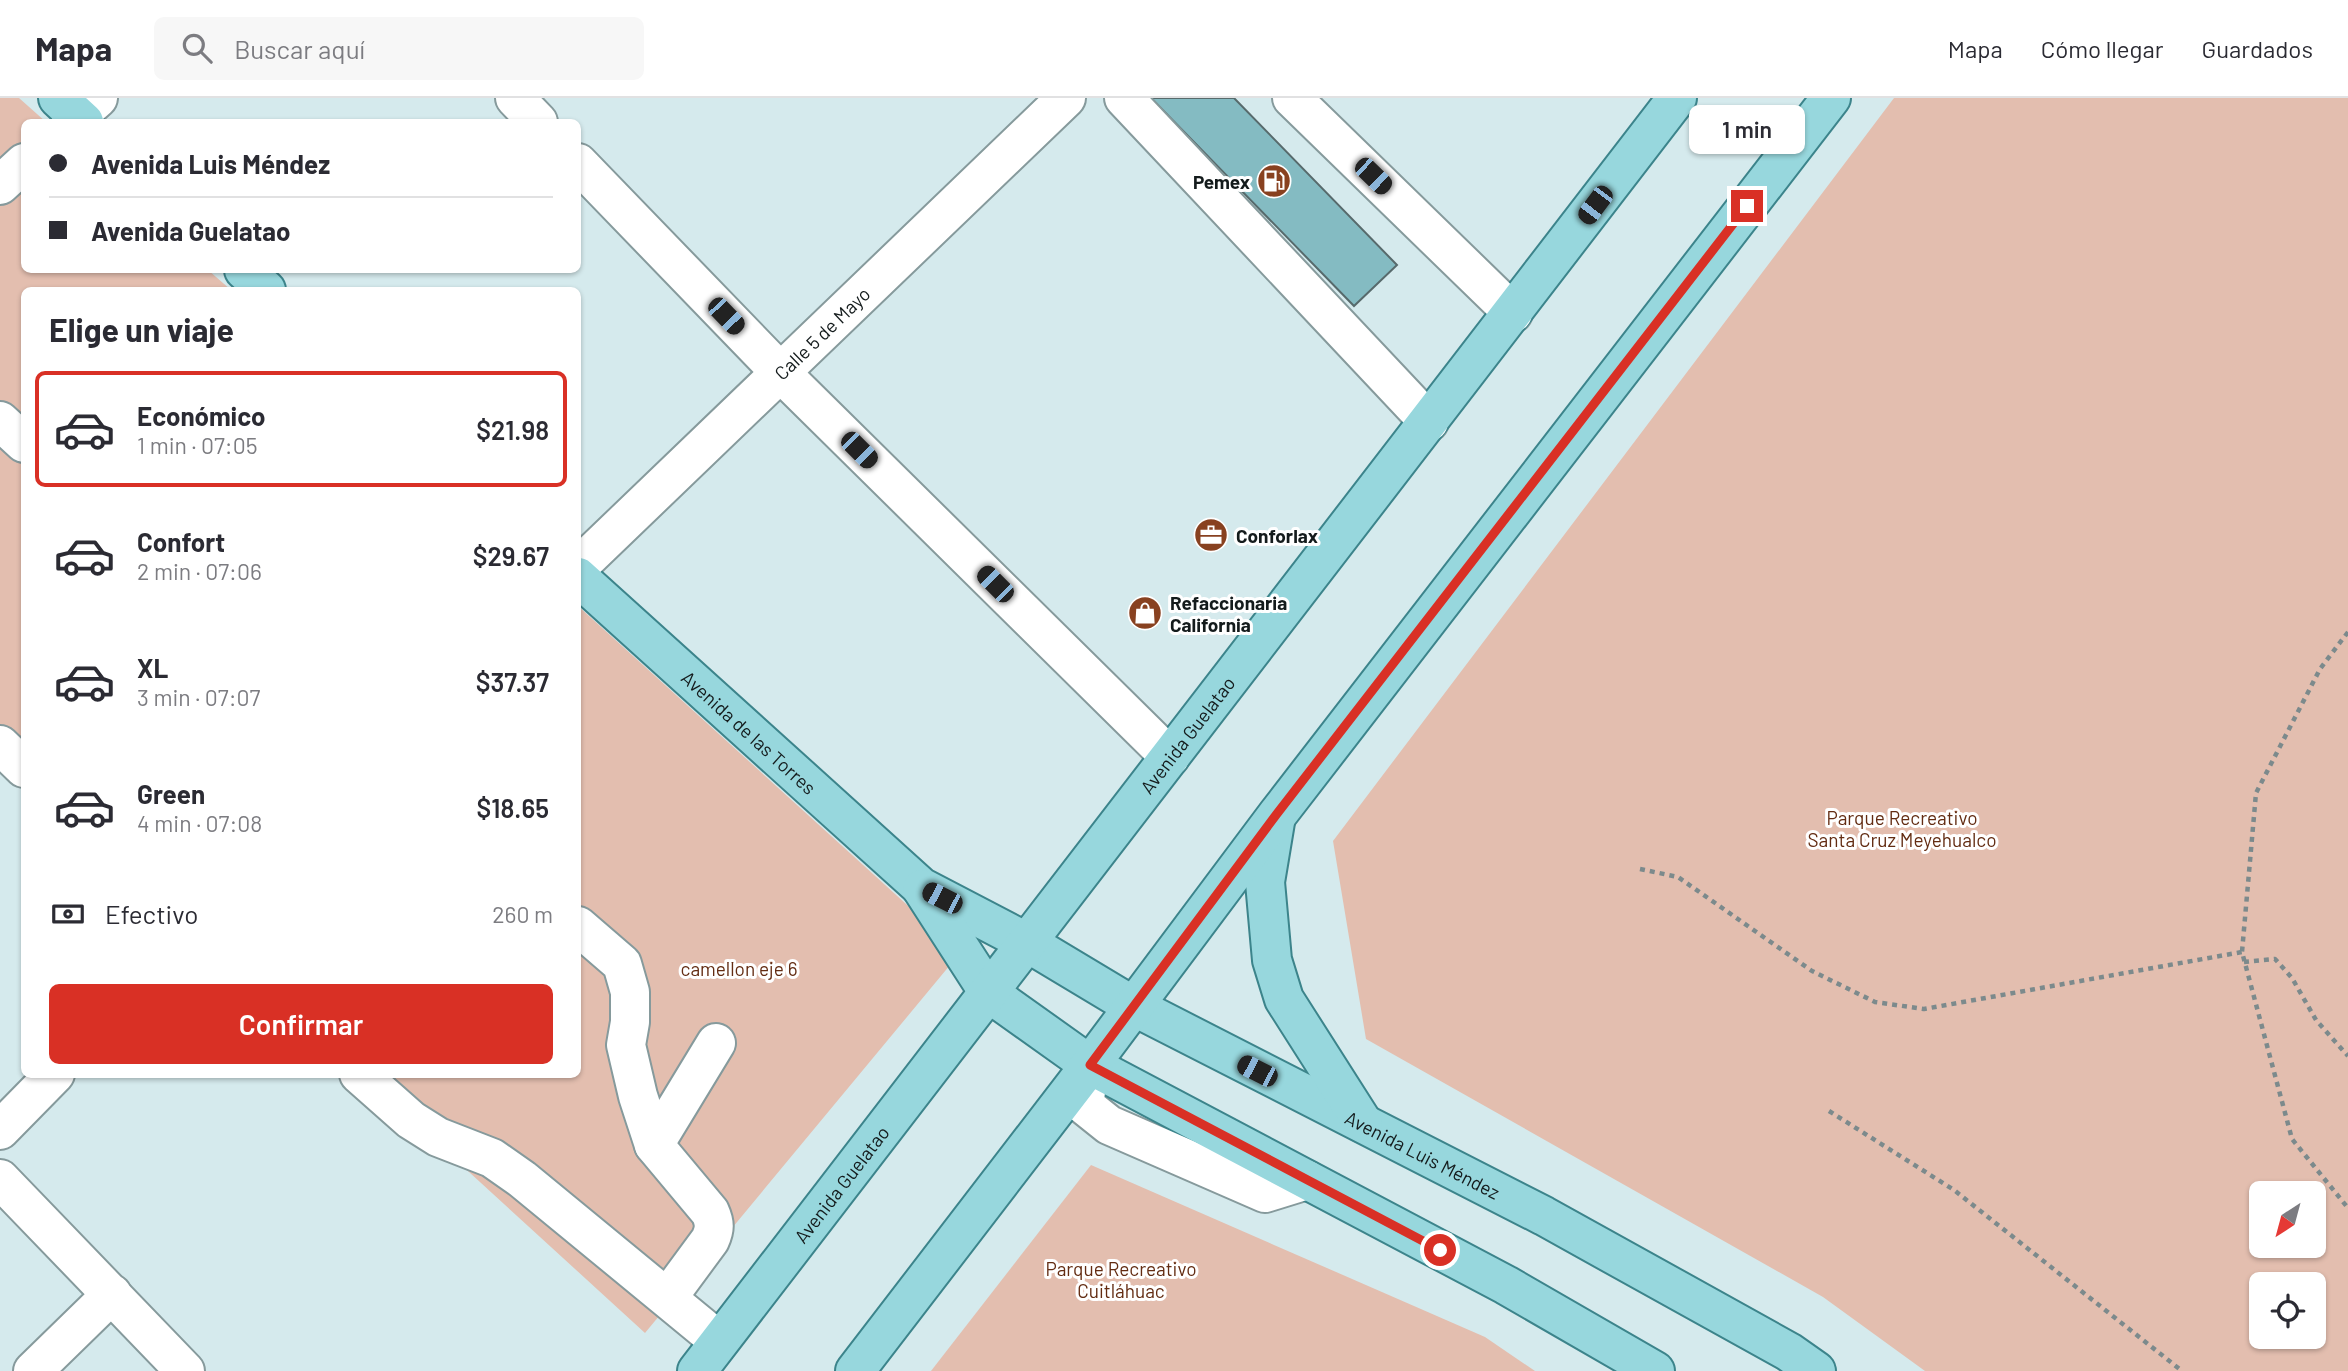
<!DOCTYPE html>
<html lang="es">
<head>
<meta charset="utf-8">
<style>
  :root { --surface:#fff; --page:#f7f7f7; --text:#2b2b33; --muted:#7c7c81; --line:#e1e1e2; --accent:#d93025 }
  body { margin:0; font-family:Barlow,sans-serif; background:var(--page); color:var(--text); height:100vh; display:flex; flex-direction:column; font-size:26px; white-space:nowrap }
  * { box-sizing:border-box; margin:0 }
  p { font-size:23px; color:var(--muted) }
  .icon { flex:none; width:38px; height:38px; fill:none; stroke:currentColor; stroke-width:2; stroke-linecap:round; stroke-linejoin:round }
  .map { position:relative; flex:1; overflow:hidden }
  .sheet { position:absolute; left:21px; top:189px; width:560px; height:791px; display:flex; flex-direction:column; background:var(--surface); border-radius:10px; box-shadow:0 2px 5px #0004 }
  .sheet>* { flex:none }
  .hud { position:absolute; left:21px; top:21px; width:560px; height:154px; border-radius:10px; box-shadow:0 2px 5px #0004; display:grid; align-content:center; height:154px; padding:0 28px; background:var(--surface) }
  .needle { width:46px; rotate:216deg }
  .buttons { position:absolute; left:2249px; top:1083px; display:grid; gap:14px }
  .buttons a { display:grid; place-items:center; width:77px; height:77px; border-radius:10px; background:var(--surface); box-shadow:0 2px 5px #0004; font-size:35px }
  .end { position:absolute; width:32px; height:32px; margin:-16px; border:9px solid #d93025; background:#fff; box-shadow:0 0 0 4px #fff }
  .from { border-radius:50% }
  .bubble { position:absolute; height:49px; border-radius:10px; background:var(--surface); box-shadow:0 2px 5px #0004; font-size:23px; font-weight:600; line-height:49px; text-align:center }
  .car { position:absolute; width:21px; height:42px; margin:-21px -10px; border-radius:9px; box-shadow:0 0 5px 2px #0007; background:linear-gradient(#222 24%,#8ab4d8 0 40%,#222 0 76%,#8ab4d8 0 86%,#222 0) }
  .hud b { display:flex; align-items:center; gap:24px; height:66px; font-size:26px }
  .hud b+b { border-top:2px solid var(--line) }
  .hud i { width:18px; height:18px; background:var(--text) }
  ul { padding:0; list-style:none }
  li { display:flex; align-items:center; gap:21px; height:116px; margin:0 14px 10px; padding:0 14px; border:4px solid transparent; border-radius:10px }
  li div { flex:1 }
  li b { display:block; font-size:26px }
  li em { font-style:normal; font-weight:600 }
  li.active { border-color:var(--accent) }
  li>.icon { width:63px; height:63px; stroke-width:1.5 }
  h2 { padding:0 28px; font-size:32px; line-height:84px }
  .pay { display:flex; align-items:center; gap:18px; height:77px; padding:0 28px; font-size:26px }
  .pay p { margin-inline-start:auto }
  .cta { display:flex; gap:14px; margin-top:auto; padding:14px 28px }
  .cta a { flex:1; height:80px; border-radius:10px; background:var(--accent); color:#fff; font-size:28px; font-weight:600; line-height:80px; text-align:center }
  header { display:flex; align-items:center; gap:42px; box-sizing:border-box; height:98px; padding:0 35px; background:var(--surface); border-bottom:2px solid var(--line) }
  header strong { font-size:33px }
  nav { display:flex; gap:38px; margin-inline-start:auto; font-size:24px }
  .search { width:490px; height:63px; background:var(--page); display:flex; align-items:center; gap:18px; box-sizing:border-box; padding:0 24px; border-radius:10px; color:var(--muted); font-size:26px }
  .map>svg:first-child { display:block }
</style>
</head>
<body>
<header>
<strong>Mapa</strong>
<div class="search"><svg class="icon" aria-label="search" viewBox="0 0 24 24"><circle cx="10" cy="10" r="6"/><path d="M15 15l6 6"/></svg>Buscar aquí</div>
<nav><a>Mapa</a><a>Cómo llegar</a><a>Guardados</a></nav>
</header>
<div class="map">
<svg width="2348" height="1273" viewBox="0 0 2348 1273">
  <rect width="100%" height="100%" fill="#d5eaed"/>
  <!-- green -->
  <g fill="#e3beaf" fill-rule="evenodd">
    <path d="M0,0H19L46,24H24V172H208L231,192H24V666L0,644Z"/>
    <path d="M1894,0H2348V1273H1925L1823,1199L1366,941L1333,743ZM2261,1096H2314V1148H2261ZM2261,1186H2314V1239H2261Z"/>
    <path d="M578,508L960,855L645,1235L363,977L578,976Z"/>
    <path d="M1091,1067L1485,1239L1535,1273H931Z"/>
  </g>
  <!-- building -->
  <path fill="#84bbc2" stroke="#576a6c" stroke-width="2" d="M1151,0H1234L1397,167L1354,208Z"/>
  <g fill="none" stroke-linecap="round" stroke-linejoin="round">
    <!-- minor casing -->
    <g stroke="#869a9c" stroke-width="42">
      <g id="minor">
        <path d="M515,0L538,24"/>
        <path d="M1124,0L1429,324"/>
        <path d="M1292,0L1513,215"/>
        <path d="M71,24L98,0"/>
        <path d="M578,65L781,275L1170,659"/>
        <path d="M0,87L24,65"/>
        <path d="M0,323L24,345"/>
        <path id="s1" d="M578,469L1066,0"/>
        <path d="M0,647L24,670"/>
        <path d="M578,828L622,866L630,894V924L626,947L638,998L654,1047"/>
        <path d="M1090,967L1084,1007L1109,1027L1265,1095L1307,1082"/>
        <path d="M359,976L411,1022L438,1039L492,1060L522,1081L719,1243"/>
        <path d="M0,1032L55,976"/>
        <path d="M0,1081L185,1273"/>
        <path d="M668,1199L710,1142C715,1131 715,1125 710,1114L654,1047L716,945"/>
        <path d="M33,1273L112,1196"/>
      </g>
    </g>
    <!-- major casing -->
    <g stroke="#3c848b" stroke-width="42">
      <g id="major">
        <path d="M58,0L84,24"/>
        <path d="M244,172L266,192"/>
        <path id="s2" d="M578,479L921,789L1028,845L1133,908L1544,1118L1789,1254L1816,1273"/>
        <path d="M1275,724L1265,784L1272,862L1284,901L1363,1025"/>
        <path d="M922,791L989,895L1090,967L1506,1187L1655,1273"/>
        <path id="s3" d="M697,1273L1677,0"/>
        <path d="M855,1273L1090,967L1277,717L1831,0"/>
      </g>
    </g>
    <!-- path -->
    <g stroke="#7c8a8c" stroke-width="4.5" stroke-dasharray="5 5" stroke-linecap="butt">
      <path d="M2348,534L2320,571L2256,695L2242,854L2292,1041L2348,1110"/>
      <path d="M1640,771L1678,779L1812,873L1875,904L1924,911L2242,854"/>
      <path d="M2244,864L2275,861L2292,880L2316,922L2348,958"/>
      <path d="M1829,1013L1954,1092L2182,1273"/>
    </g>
    <!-- minor -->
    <use href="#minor" stroke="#fff" stroke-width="38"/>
    <!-- major -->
    <use href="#major" stroke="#97d7dd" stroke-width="38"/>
  </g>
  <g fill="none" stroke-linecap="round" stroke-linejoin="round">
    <!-- route -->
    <path stroke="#d93025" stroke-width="9" d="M1440,1152L1090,967L1276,717L1747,108"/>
  </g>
  <!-- icons -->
  <defs>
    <g id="fuel-disc" transform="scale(1.75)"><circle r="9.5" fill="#884120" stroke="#fff"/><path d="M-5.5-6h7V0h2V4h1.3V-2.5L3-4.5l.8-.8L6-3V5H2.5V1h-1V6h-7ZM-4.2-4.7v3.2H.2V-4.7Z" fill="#fff"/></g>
    <g id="office-disc" transform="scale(1.75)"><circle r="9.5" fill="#884120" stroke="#fff"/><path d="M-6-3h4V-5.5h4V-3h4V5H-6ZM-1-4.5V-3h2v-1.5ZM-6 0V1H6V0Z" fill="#fff"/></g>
    <g id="shop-disc" transform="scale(1.75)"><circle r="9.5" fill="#884120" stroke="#fff"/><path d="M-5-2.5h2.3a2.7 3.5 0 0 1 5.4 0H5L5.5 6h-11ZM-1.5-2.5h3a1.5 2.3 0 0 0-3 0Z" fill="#fff"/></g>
  </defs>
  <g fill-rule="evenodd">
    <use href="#fuel-disc" x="1274" y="83"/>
    <use href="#office-disc" x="1211" y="437"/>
    <use href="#shop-disc" x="1145" y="515"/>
  </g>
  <g text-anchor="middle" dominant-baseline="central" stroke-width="6" stroke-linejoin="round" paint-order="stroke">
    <!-- poi labels -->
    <g font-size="19" font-weight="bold" fill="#141b1c" stroke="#fff" text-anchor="start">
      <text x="1250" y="83" text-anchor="end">Pemex</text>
      <text x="1236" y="437">Conforlax</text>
      <text x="1170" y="504">Refaccionaria<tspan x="1170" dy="22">California</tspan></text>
    </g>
    <!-- street labels -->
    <g font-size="19" fill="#141b1c" stroke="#fff">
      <text stroke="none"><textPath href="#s1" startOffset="338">Calle 5 de Mayo</textPath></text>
      <text stroke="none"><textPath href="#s2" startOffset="231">Avenida de las Torres</textPath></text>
      <text stroke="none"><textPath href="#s3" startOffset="803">Avenida Guelatao</textPath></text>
      <text stroke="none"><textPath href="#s2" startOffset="1031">Avenida Luis Méndez</textPath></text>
      <text stroke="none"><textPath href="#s3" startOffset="236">Avenida Guelatao</textPath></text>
    </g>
    <!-- park labels -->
    <g font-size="19" fill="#632c12" stroke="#fff">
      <text x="1902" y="719">Parque Recreativo<tspan x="1902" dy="22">Santa Cruz Meyehualco</tspan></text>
      <text x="739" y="870">camellon eje 6</text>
      <text x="1121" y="1170">Parque Recreativo<tspan x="1121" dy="22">Cuitláhuac</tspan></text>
    </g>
  </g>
</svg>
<div class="buttons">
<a><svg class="needle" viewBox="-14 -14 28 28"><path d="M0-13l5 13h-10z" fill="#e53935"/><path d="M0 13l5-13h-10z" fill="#7c7c81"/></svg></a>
<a><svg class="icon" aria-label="locate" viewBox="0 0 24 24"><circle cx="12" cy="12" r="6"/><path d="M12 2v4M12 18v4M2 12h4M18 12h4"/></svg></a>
</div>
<i class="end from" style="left:1440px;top:1152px"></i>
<i class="end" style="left:1747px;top:108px"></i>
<div class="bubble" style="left:1689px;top:7px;width:116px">1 min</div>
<i class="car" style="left:1373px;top:78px;rotate:134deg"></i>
<i class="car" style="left:1595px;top:107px;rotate:217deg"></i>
<i class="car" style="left:726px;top:218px;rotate:136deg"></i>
<i class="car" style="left:859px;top:352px;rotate:135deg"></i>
<i class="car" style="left:995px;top:486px;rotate:315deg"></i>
<i class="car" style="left:942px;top:800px;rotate:297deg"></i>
<i class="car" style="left:1257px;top:973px;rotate:297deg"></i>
<div class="hud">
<b><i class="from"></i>Avenida Luis Méndez</b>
<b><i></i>Avenida Guelatao</b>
</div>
<section class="sheet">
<h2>Elige un viaje</h2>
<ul>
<li class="active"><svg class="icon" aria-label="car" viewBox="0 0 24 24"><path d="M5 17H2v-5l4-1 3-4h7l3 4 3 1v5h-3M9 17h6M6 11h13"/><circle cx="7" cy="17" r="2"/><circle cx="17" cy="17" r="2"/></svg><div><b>Económico</b><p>1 min · 07:05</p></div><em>$21.98</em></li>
<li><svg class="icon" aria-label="car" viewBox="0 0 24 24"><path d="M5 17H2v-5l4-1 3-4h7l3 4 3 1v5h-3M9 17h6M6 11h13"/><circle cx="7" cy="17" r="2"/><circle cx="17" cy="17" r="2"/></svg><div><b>Confort</b><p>2 min · 07:06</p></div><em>$29.67</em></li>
<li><svg class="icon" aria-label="car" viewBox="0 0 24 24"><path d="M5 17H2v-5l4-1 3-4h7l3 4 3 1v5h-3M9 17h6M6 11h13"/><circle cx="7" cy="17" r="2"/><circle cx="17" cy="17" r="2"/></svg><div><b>XL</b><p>3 min · 07:07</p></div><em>$37.37</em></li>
<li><svg class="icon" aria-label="car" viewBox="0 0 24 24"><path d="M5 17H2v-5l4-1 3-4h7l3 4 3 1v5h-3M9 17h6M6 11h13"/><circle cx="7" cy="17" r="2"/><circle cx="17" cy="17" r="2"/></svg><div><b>Green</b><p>4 min · 07:08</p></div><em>$18.65</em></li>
</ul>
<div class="pay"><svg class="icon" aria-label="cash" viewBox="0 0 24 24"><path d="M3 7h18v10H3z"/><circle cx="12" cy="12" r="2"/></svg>Efectivo<p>260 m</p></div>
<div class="cta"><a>Confirmar</a></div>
</section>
</div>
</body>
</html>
